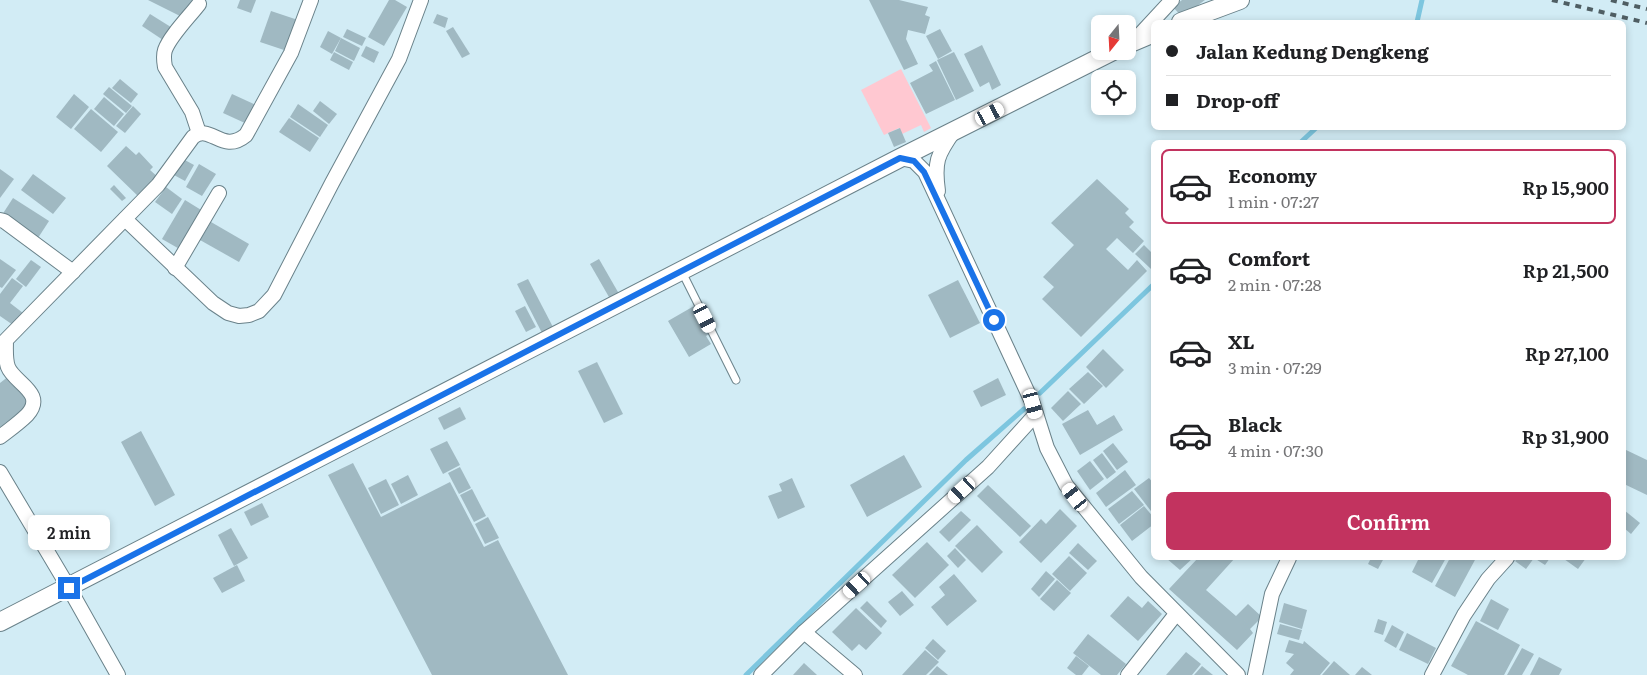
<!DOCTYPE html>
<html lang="en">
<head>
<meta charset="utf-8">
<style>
  :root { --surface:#fff; --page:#f2f2f2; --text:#202124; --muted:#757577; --line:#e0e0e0; --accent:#c2335f }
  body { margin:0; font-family:Literata,serif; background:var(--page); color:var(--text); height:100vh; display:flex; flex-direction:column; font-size:19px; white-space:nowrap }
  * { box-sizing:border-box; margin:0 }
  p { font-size:16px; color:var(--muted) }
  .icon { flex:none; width:28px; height:28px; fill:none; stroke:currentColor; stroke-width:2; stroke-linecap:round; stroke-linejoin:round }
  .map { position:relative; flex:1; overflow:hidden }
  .drawer { position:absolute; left:1151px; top:140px; width:475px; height:420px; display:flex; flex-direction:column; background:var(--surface); border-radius:8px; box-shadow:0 2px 8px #0003 }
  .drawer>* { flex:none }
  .top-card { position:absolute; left:1151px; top:20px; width:475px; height:110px; border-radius:8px; box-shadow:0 2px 8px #0003; display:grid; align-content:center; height:110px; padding:0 15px; background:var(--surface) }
  .needle { width:32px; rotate:198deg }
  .controls { position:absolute; left:1091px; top:15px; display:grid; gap:10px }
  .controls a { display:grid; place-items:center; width:45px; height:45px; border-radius:8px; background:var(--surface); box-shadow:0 2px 8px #0003; font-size:25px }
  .end { position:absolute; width:22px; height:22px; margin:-11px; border:6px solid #1a73e8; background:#fff; box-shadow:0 0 0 2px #fff }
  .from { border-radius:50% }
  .bubble { position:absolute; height:35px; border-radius:8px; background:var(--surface); box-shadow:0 2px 8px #0003; font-size:16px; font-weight:600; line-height:35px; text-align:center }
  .car { position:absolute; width:15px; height:30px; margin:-15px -8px; border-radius:6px; box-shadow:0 0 4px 1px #0007; background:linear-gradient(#fff 24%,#345 0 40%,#fff 0 76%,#345 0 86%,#fff 0) }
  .top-card b { display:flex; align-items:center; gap:18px; height:48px; font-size:19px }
  .top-card b+b { border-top:1px solid var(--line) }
  .top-card i { width:12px; height:12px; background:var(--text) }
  ul { padding:9px 0 0; list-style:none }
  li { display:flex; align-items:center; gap:15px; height:75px; margin:0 10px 8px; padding:0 5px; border:2px solid transparent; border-radius:8px }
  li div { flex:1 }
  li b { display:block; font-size:19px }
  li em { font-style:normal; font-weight:600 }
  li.on { border-color:var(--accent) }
  li>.icon { width:45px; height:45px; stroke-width:1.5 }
  .primary-button { display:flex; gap:10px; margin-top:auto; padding:10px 15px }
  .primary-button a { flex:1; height:58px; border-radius:8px; background:var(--accent); color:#fff; font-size:20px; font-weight:600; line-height:58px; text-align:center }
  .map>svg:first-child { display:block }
</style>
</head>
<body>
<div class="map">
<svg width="1647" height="675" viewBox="0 0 1647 675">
  <rect width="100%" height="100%" fill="#d2ecf5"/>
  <!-- green -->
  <path fill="#ffc8d1" d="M901,69L931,128L924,132L921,125L902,134L899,128L884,135L861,90Z"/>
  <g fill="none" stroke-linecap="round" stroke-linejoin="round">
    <!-- stream -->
    <g stroke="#7dc6df" stroke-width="5">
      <path d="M1417,22L1422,0"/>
      <path d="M1301,142L1316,128"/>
      <path d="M1040,393L1154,284"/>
      <path d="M746,675L966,460L1024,409"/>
    </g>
  </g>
  <!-- building -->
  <g fill="#a0b9c2">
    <path d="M148,0H192L194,1L186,19Z"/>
    <path d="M240,0H256L251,13L237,8Z"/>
    <path d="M389,0H395L407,7L384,46L368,37Z"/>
    <path d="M869,0H899L928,7L925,15L930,17L925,34L908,30L906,39L918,64L904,70Z"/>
    <path d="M1182,0H1205L1182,17L1173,7Z"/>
    <path d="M271,11L298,20L287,51L260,42Z"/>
    <path d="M150,14L174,29L166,42L142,26Z"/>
    <path d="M437,14L448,18L445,28L433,23Z"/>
    <path d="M453,27L470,54L462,58L446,31Z"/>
    <path d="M347,29L366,38L362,46L343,37Z"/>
    <path d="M940,29L952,51L938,59L926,36Z"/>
    <path d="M328,31L341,38L332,54L320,47Z"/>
    <path d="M341,38L360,48L354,61L335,51Z"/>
    <path d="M982,45L1001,85L992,90L989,82L980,87L964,54Z"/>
    <path d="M366,46L379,52L374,63L361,56Z"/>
    <path d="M334,52L353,62L349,70L330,60Z"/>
    <path d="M954,52L974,91L956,100L937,60Z"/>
    <path d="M936,61L955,100L926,114L910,83L933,71L929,65Z"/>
    <path d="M120,79L138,94L131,103L112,88Z"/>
    <path d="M109,87L132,106L126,113L103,94Z"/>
    <path d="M74,94L89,107L71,129L56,117Z"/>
    <path d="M232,94L256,105L247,124L223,113Z"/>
    <path d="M104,97L124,114L114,126L94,109Z"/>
    <path d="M320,101L337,114L329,124L313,111Z"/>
    <path d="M298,104L328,125L320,137L290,117Z"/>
    <path d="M133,106L141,114L125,133L116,126Z"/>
    <path d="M91,109L118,132L101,152L74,129Z"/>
    <path d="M289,118L319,138L310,152L279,132Z"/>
    <path d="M900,128L906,142L894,147L888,133Z"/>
    <path d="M126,146L136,155L139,152L153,167L150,170L160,179L141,199L107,166Z"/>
    <path d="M183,159L194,165L185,181L174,175Z"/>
    <path d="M199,164L216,174L202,196L186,187Z"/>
    <path d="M0,169L14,179L0,198Z"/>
    <path d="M33,174L66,198L53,214L21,190Z"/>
    <path d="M1097,179L1129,209L1125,213L1134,222L1129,227L1144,241L1133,253L1117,238L1106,249L1128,270L1137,260L1147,271L1081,337L1042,299L1054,287L1043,277L1074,245L1051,223Z"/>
    <path d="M114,185L126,198L122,201L110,189Z"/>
    <path d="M166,187L182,199L172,214L155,202Z"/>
    <path d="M13,198L49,221L38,238L2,215Z"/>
    <path d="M185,200L206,213L183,251L162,239Z"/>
    <path d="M211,222L249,244L239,262L200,240Z"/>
    <path d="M1144,245L1154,255V266L1151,269L1135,254Z"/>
    <path d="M0,259L16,270L2,288L0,287Z"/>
    <path d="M599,259L622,299L613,304L590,264Z"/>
    <path d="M31,260L41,267L26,287L16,279Z"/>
    <path d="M12,278L23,286L10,303L23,313L13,325L0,316V294Z"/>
    <path d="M528,279L554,329L543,335L517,284Z"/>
    <path d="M958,280L980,323L950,338L928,295Z"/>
    <path d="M525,306L536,327L526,332L515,311Z"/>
    <path d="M694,306L710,333L706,336L711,344L689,357L668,321Z"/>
    <path d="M1103,349L1124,370L1106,388L1086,367Z"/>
    <path d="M597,362L623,414L604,423L578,371Z"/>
    <path d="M1088,372L1103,386L1084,404L1069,389Z"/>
    <path d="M9,376L31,403L0,427V383Z"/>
    <path d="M998,378L1006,395L981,407L973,391Z"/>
    <path d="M1068,391L1081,404L1063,421L1051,408Z"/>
    <path d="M460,407L466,419L444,430L438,418Z"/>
    <path d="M1088,410L1097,425L1114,415L1123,430L1080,455L1062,424Z"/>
    <path d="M141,431L175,495L155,506L121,442Z"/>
    <path d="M447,441L460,465L443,474L430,449Z"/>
    <path d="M1113,443L1128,462L1117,470L1103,451Z"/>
    <path d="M1624,449L1647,460V495L1624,484Z"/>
    <path d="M1102,453L1116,472L1107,479L1093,460Z"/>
    <path d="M904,455L922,487L867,517L850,485Z"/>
    <path d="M1090,461L1104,479L1090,490L1077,471Z"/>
    <path d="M353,463L381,517L450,482L484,547L498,540L568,675H432L328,475Z"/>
    <path d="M460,467L471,488L459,494L448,473Z"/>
    <path d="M1125,470L1136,485L1106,507L1096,493Z"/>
    <path d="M408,475L418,495L401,504L391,484Z"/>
    <path d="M792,478L805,507L778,519L768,496L782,491L779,484Z"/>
    <path d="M1149,478L1154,484V515L1134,489Z"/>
    <path d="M386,479L399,505L381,514L368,488Z"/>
    <path d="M988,485L1031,526L1020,537L977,496Z"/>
    <path d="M472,489L486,516L474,522L460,495Z"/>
    <path d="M1132,491L1144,505L1119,524L1108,509Z"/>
    <path d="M262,503L269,517L251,526L244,512Z"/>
    <path d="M1144,506L1154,518V524L1132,541L1120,525Z"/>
    <path d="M1060,509L1077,526L1041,563L1019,542L1041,519L1046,524Z"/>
    <path d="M1624,510L1640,523L1631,534L1624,528Z"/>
    <path d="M961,511L971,520L949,542L939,532Z"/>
    <path d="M488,517L499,538L485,544L475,524Z"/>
    <path d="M977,525L1003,552L982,573L955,546Z"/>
    <path d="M231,528L248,558L234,566L218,535Z"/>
    <path d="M927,542L949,565L915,598L892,575Z"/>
    <path d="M1078,543L1097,561L1088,570L1069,553Z"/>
    <path d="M955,548L966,560L958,568L947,556Z"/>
    <path d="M1069,556L1087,573L1070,591L1052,574Z"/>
    <path d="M1166,558H1193L1180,570Z"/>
    <path d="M1198,558H1235L1206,590L1236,616L1248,604L1262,617L1250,629L1253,633L1237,650L1169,589Z"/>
    <path d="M1371,558H1384L1378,569L1368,564Z"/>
    <path d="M1419,558H1446L1432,583L1412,572Z"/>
    <path d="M1450,558H1476L1455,597L1435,586Z"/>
    <path d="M1518,558H1550L1545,565L1534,558L1526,569L1515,561Z"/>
    <path d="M1565,558H1586L1578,569L1564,559Z"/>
    <path d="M237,565L245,581L222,593L213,578Z"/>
    <path d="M1046,571L1055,579L1039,597L1031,589Z"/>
    <path d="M954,574L977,601L947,626L931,607L945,595L939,587Z"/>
    <path d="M1057,580L1071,593L1054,611L1040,599Z"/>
    <path d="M902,591L914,605L900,616L888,602Z"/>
    <path d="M1128,596L1142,608L1148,601L1162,614L1138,641L1110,616Z"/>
    <path d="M1491,599L1509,609L1498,630L1480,621Z"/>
    <path d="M867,601L887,621L881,628L860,608Z"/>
    <path d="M1284,603L1307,610L1302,629L1279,622Z"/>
    <path d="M856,608L882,633L866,650L859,644L852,651L832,632Z"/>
    <path d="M1378,619L1387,622L1383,635L1374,632Z"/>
    <path d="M1476,621L1520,645L1504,675H1468L1451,666Z"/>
    <path d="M1280,624L1302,630L1299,640L1277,634Z"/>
    <path d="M1392,625L1404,632L1396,648L1384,641Z"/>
    <path d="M1407,633L1436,648L1428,664L1399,650Z"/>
    <path d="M1088,634L1126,664L1117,675H1101L1073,653Z"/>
    <path d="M933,639L946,651L938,660L925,648Z"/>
    <path d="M1289,640L1303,644L1304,641L1330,663L1320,675H1290L1294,670L1286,663L1294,654L1285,652Z"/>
    <path d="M1522,648L1534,654L1522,675H1507Z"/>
    <path d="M925,650L939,662L926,675H902Z"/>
    <path d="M1186,652L1201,664L1192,675H1166Z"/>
    <path d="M1076,656L1089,666L1082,675H1076L1067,668Z"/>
    <path d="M1539,657L1562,669L1559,675H1530Z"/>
    <path d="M1334,661L1350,675H1322Z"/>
    <path d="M804,663L817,675H793Z"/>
    <path d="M937,666L948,675H929Z"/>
    <path d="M1202,666L1213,675H1194Z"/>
    <path d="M1362,667L1372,675H1355Z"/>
  </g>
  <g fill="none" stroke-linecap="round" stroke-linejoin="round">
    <!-- service casing -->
    <g stroke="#6a828a" stroke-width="9">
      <path id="service" d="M682,272L736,380"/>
    </g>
    <!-- minor casing -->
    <g stroke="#6a828a" stroke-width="16">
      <g id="minor">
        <path d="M199,4C189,17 170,36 165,50C163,56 164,61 165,67L192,112L199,133"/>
        <path d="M1135,40L1172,0"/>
        <path d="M900,158L914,161L925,172L1033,404L1047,448L1066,485L1141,577L1238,675"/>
        <path d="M938,191C934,162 937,155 954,131"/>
        <path d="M125,219L213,303L228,313L239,316L249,315L259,311L274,295L332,183L399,59L421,0"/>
        <path d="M0,220L4,221L73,272"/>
        <path d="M175,268L219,193"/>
        <path d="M0,437C9,430 19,423 27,415C47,393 14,383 8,367C5,359 6,349 6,340L158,185L193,137C211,123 222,155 246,135L291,53L311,0"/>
        <path d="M0,472L69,588L118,675"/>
        <path d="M804,632L855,675"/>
        <path d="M761,675L804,632L988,467L1036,414"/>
        <path d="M1128,675L1176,614"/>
        <path d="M1255,675L1272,594L1289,558"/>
        <path d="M1432,675L1464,615L1488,579L1507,558"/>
      </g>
    </g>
    <!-- tertiary casing -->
    <g stroke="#6a828a" stroke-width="20">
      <g id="tertiary">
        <path d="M1181,22L1240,0"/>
        <path d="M1128,44L1154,33"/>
        <path d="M0,622L900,158L1113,51"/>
      </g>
    </g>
    <!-- service -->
    <use href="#service" stroke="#fff" stroke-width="7"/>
    <!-- minor -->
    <use href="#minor" stroke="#fff" stroke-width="14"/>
    <!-- tertiary -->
    <use href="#tertiary" stroke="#fff" stroke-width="18"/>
    <!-- rail -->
    <g stroke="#4f5e63" stroke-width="4" stroke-dasharray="6 6" stroke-linecap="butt">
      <path d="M1552,0L1647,23"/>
      <path d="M1611,0L1647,9"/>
    </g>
  </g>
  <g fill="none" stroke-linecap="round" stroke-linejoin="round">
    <!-- route -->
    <path stroke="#1a73e8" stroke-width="6" d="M69,588L900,158L914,161L924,172L994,320"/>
  </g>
</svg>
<div class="controls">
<a><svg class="needle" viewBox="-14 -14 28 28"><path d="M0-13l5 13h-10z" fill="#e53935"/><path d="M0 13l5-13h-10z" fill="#757577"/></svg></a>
<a><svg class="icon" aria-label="locate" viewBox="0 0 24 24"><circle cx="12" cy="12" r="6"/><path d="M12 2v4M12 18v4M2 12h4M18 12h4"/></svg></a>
</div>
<i class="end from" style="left:994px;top:320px"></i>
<i class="end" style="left:69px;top:588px"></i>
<div class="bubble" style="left:28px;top:515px;width:82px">2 min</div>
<i class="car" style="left:990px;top:114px;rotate:63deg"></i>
<i class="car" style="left:705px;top:318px;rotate:153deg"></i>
<i class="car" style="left:1033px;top:404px;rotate:165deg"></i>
<i class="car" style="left:962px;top:490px;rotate:228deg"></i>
<i class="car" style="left:1075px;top:497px;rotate:322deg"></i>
<i class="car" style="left:857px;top:585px;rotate:228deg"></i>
<div class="top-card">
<b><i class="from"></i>Jalan Kedung Dengkeng</b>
<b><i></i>Drop-off</b>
</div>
<section class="drawer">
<ul>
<li class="on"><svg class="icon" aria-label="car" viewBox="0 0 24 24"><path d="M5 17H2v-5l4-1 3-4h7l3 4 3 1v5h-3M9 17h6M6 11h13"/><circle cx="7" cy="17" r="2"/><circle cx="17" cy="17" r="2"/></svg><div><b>Economy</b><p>1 min · 07:27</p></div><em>Rp 15,900</em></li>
<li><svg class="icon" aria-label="car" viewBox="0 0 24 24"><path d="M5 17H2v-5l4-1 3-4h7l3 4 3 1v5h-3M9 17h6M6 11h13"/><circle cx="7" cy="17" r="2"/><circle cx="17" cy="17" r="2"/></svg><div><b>Comfort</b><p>2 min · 07:28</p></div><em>Rp 21,500</em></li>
<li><svg class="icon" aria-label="car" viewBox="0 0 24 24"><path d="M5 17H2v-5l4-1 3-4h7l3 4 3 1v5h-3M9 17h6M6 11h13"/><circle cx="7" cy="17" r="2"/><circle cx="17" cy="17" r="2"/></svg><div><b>XL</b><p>3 min · 07:29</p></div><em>Rp 27,100</em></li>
<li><svg class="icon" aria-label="car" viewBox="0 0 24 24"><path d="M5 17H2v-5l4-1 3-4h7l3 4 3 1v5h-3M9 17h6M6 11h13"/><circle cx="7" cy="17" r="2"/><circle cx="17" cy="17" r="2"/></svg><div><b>Black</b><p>4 min · 07:30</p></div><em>Rp 31,900</em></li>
</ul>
<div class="primary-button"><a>Confirm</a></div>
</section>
</div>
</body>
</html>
